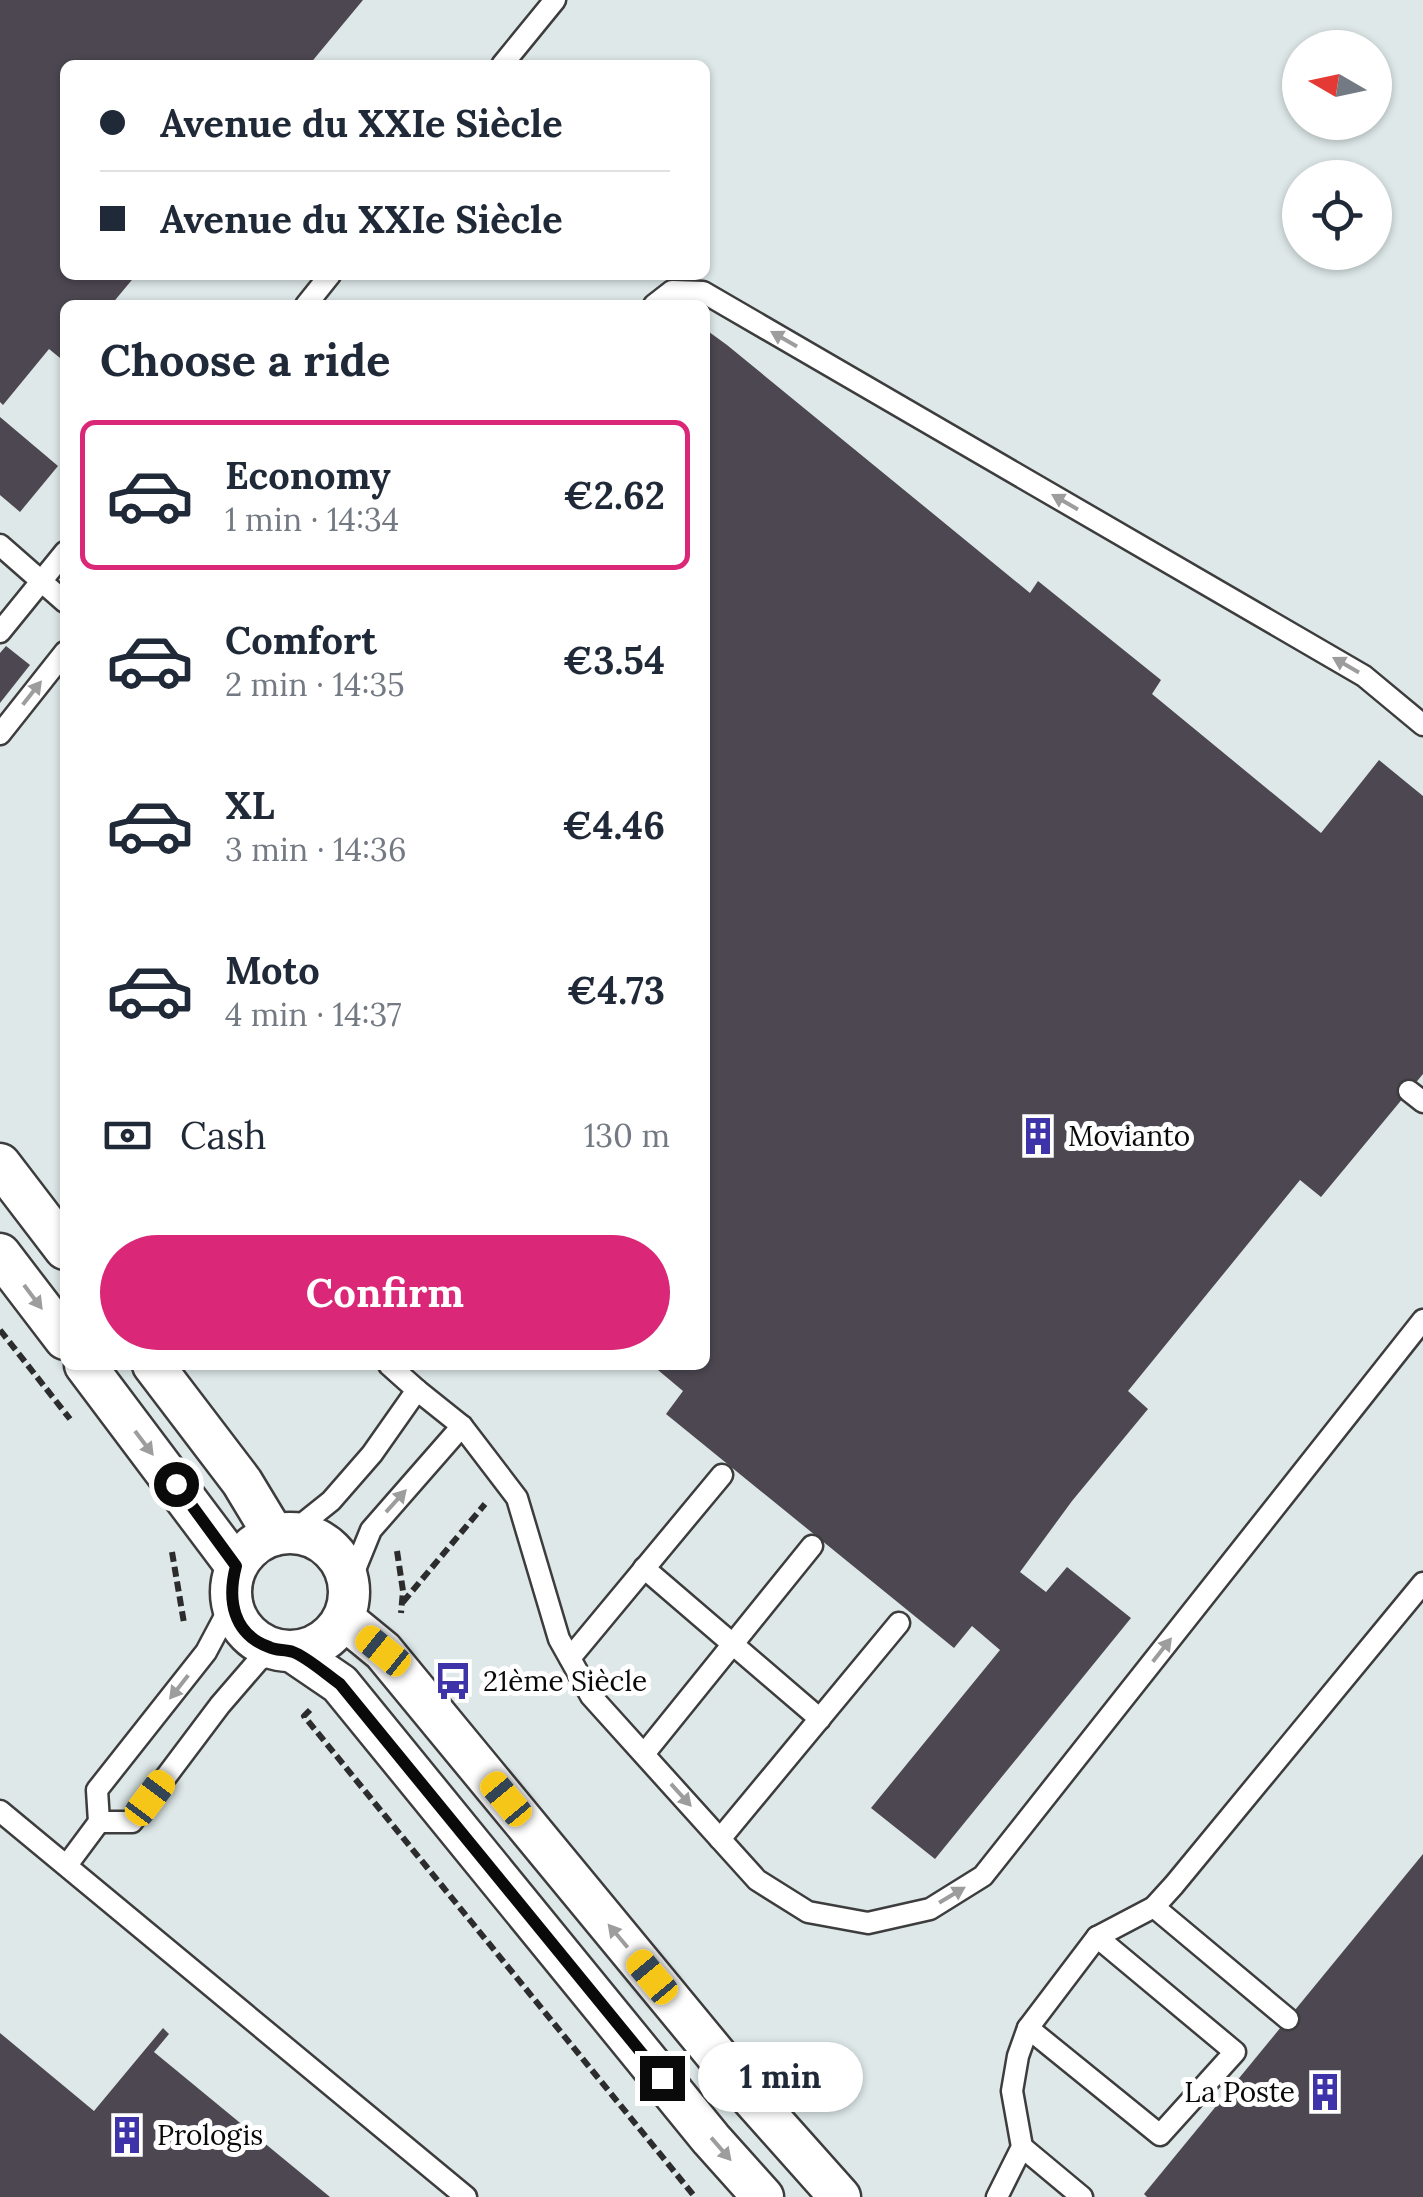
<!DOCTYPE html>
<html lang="en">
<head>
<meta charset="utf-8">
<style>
  :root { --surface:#fff; --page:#f6f6f7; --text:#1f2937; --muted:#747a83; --line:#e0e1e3; --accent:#db2777 }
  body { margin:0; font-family:Lora,serif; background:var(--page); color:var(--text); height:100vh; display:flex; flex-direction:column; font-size:38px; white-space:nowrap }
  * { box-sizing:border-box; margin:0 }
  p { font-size:32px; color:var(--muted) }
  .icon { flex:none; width:55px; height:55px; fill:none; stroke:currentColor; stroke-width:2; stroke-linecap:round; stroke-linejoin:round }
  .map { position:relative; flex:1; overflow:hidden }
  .drawer { position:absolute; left:60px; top:300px; width:650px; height:1070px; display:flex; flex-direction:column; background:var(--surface); border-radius:15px; box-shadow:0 2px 8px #0004 }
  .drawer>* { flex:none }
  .banner { position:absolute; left:60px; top:60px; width:650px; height:220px; border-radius:15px; box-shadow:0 2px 8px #0004; display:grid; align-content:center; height:220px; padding:0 40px; background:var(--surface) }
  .needle { width:65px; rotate:279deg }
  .controls { position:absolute; left:1282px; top:30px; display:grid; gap:20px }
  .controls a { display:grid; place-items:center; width:110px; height:110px; border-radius:50%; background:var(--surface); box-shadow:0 2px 8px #0004; font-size:50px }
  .end { position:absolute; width:45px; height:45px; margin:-22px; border:12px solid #0a0a0a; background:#fff; box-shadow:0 0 0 5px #fff }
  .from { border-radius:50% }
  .bubble { position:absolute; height:70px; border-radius:35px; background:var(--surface); box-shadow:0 2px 8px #0004; font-size:32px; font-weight:700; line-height:70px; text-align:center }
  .car { position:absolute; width:30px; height:60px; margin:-30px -15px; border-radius:12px; box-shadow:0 0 8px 2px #0007; background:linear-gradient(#f5c518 24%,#345 0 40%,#f5c518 0 76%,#345 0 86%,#f5c518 0) }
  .banner b { display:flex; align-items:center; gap:35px; height:95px; font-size:38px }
  .banner b+b { border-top:2px solid var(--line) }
  .banner i { width:25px; height:25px; background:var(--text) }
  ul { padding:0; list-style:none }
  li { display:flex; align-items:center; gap:30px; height:150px; margin:0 20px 15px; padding:0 20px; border:5px solid transparent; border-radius:15px }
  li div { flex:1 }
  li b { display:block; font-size:38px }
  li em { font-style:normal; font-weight:700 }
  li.current { border-color:var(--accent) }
  li>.icon { width:90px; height:90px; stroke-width:1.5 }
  h2 { padding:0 40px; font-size:45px; line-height:120px }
  .pay { display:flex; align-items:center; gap:25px; height:110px; padding:0 40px; font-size:38px }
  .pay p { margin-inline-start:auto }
  .primary-button { display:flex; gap:20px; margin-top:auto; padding:20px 40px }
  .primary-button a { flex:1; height:115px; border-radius:60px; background:var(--accent); color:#fff; font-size:40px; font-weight:700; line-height:115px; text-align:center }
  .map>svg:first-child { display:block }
</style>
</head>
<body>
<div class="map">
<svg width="1423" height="2197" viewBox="0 0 1423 2197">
  <rect width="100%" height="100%" fill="#fbe9fc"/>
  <!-- industrial -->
  <path fill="#dee8e8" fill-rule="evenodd" d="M0,0H1423V2197H0ZM1300,48H1375V122H1300ZM65,65H705V275H65ZM1300,178H1375V252H1300ZM65,305H705V1365H65Z"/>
  <!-- building -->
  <g fill="#4c4751">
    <path d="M0,0H363L309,65H65V275H136L111,305H65V362L49,349L3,405L0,402Z"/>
    <path d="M705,329L727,345L1030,593L1038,581L1161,680L1152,694L1321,833L1379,760L1423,796V1074L1321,1197L1300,1180L1128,1391L1148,1409L1072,1501L1020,1572L1046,1592L1067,1567L1131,1618L935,1859L871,1808L1000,1650L972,1626L954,1648L666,1414L683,1391L652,1365H705Z"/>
    <path d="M0,417L58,466L20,512L0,495Z"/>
    <path d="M6,646L30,665L0,703V653Z"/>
    <path d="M1423,1854V2197H1147L1144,2194Z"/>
    <path d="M163,2028L169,2034L154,2052L330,2197H0V2033L94,2111Z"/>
  </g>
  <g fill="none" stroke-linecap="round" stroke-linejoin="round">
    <!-- service casing -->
    <g stroke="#3d3d3d" stroke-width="25">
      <g id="service">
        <path d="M502,65L555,0"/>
        <path d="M306,305L330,275"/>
        <path d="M654,305L672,291L703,292L1364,676L1423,725"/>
        <path d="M0,545L65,602"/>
        <path d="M0,632L65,552"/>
        <path d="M0,734L65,652"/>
        <path d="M1409,1091L1423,1102"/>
        <path d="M417,1390L462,1426"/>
        <path d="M291,1533L331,1501L372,1454L417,1390L389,1365"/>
        <path d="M644,1568L820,1719"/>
        <path d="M349,1584L371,1530L462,1426L517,1498L559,1639L591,1696L757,1880L808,1912L868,1923L930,1909L983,1876L1423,1320"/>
        <path d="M570,1658L722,1475"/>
        <path d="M644,1754L812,1546"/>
        <path d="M0,1811L466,2197"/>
        <path d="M99,1822H132L220,1705L258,1661L274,1650"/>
        <path d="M720,1839L899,1623"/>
        <path d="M67,1865L99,1822L97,1790L206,1652L231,1605"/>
        <path d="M1154,1907L1288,2019"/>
        <path d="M1028,2028L1160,2135L1235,2052L1097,1937"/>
        <path d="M1022,2147L1082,2197"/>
        <path d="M997,2197L1022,2147L1012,2091L1018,2056L1028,2028L1097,1937L1154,1907L1174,1885L1423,1583"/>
      </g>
    </g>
    <!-- minor casing -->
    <g stroke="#3d3d3d" stroke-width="45">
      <g id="minor">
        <path d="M0,1164L65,1249"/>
        <path d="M0,1254L65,1339"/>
        <path d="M85,1365L236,1566"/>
        <path d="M153,1365L242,1482L274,1535"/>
        <circle cx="290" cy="1592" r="59"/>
        <path d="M344,1619L383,1651L750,2096L840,2197"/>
        <path d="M293,1652L340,1684L711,2139L763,2197"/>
      </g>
    </g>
    <!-- path -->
    <g stroke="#2c2c2c" stroke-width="6" stroke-dasharray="10 5" stroke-linecap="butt">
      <path d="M0,1330L70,1419"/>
      <path d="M397,1551L403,1591L401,1613"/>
      <path d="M172,1552L184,1623"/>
      <path d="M403,1602L485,1504"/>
      <path d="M310,1710L304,1716L695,2197"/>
    </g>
    <!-- service -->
    <use href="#service" stroke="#fff" stroke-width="20"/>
    <!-- minor -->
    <use href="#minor" stroke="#fff" stroke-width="40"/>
  </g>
  <!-- one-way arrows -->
  <defs><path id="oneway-solid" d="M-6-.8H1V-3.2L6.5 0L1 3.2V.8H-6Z" transform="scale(2.5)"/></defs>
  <g fill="#9d9d9d">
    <use href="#oneway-solid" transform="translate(784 339) rotate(-150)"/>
    <use href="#oneway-solid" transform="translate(1065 502) rotate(-150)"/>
    <use href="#oneway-solid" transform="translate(1346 665) rotate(-150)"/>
    <use href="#oneway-solid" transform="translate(32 693) rotate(-52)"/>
    <use href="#oneway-solid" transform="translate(33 1297) rotate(53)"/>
    <use href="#oneway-solid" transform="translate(144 1443) rotate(53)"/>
    <use href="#oneway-solid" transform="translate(396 1501) rotate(-48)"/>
    <use href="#oneway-solid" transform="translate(1162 1650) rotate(-52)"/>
    <use href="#oneway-solid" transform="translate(179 1687) rotate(128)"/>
    <use href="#oneway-solid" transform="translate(681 1795) rotate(48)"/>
    <use href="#oneway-solid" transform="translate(952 1895) rotate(-31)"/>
    <use href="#oneway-solid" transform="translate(618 1936) rotate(-130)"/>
    <use href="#oneway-solid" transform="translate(721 2149) rotate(49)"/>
  </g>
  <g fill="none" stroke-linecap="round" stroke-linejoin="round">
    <!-- route -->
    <path stroke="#0a0a0a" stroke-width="12" d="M176,1484L236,1566C227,1600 233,1634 269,1647C276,1651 285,1649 293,1652C307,1657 327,1675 340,1684L662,2078"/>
  </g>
  <!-- icons -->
  <defs>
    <g id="building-bare" transform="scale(3)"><path d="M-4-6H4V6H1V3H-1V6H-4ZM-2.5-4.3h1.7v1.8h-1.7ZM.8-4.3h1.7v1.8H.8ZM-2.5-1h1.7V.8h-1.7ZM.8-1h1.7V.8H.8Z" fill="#3e33a8" stroke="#fff" stroke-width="2.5" paint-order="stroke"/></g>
    <g id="bus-bare" transform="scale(3)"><path d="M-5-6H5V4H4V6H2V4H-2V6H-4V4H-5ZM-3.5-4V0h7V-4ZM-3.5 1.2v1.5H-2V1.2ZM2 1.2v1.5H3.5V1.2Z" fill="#3e33a8" stroke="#fff" stroke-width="2.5" paint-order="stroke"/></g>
  </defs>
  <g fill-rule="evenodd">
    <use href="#building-bare" x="1038" y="1136"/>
    <use href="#bus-bare" x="453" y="1681"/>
    <use href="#building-bare" x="1325" y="2092"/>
    <use href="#building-bare" x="127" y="2135"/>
  </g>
  <g text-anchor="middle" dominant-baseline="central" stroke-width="10" stroke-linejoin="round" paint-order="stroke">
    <!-- poi labels -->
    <g font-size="28" fill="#0a0a0a" stroke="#fff" text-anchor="start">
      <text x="1068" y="1136">Movianto</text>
      <text x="483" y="1681">21ème Siècle</text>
      <text x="1295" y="2092" text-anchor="end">La Poste</text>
      <text x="157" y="2135">Prologis</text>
    </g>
  </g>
</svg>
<div class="controls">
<a><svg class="needle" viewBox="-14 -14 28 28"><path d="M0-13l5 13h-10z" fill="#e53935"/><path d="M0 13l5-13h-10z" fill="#747a83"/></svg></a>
<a><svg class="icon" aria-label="locate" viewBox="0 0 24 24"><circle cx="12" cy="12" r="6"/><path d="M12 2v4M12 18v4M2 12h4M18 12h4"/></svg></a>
</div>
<i class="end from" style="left:176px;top:1484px"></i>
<i class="end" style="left:662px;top:2078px"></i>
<div class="bubble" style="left:698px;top:2042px;width:165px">1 min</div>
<i class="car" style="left:383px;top:1651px;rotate:309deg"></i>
<i class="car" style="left:150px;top:1798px;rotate:37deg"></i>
<i class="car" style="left:506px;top:1799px;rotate:320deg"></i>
<i class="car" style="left:652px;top:1977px;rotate:320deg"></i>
<div class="banner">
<b><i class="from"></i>Avenue du XXIe Siècle</b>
<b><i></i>Avenue du XXIe Siècle</b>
</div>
<section class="drawer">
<h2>Choose a ride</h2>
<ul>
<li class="current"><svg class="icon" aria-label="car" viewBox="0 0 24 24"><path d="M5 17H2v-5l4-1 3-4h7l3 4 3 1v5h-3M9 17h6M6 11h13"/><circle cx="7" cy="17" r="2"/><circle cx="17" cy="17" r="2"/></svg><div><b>Economy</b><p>1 min · 14:34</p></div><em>€2.62</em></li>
<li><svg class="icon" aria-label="car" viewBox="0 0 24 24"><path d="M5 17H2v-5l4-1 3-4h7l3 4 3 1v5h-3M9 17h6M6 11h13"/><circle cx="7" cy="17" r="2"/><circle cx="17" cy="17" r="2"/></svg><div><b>Comfort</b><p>2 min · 14:35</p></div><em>€3.54</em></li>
<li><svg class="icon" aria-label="car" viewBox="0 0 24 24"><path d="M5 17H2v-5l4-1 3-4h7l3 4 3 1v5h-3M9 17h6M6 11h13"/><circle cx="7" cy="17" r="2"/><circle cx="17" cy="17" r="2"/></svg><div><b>XL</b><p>3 min · 14:36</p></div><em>€4.46</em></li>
<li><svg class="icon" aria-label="car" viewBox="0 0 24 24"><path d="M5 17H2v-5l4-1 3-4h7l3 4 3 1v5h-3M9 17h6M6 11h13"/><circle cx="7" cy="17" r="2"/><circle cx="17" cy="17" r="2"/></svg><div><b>Moto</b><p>4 min · 14:37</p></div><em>€4.73</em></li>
</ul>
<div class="pay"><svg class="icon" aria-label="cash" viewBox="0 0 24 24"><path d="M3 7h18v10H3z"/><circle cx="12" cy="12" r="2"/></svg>Cash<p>130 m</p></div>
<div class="primary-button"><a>Confirm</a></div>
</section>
</div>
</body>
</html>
